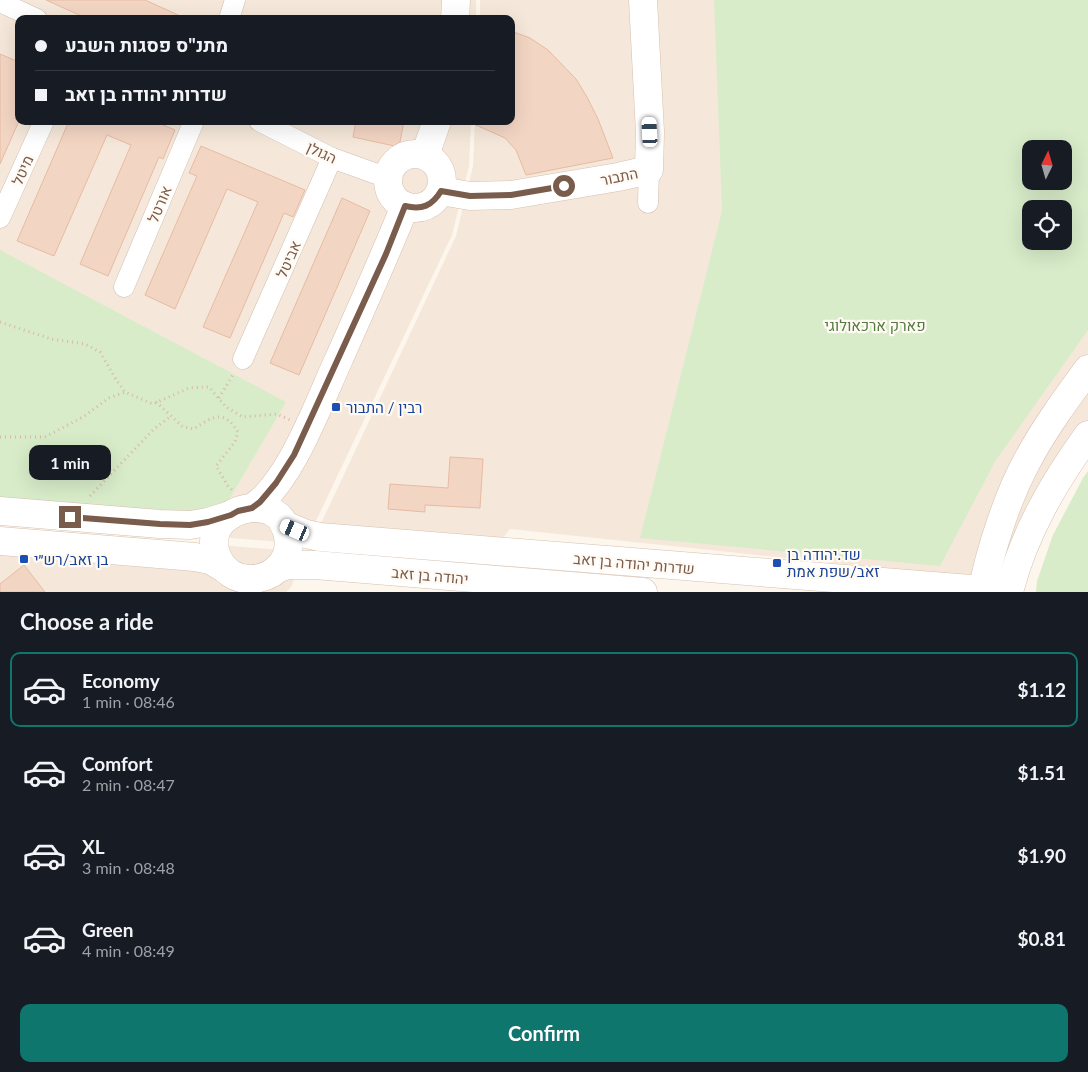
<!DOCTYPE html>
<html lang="en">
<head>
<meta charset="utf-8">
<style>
  :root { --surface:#171b24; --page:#20242c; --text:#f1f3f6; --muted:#9ea1a6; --line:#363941; --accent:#0f766e }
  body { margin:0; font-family:Lato,Heebo,sans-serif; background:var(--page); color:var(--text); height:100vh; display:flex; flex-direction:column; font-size:19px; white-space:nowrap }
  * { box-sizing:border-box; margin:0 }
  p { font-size:16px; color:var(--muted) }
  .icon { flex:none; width:28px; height:28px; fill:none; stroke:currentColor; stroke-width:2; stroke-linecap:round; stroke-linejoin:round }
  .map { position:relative; height:592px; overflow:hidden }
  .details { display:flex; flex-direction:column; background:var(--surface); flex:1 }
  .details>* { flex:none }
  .guide { position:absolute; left:15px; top:15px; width:500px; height:110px; border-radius:10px; box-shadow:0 5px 20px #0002; display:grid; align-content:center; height:110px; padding:0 20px; background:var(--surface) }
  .needle { width:32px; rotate:5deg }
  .tools { position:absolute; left:1022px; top:140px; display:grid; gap:10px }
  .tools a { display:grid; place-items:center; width:50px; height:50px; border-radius:10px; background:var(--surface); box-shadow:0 5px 20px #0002; font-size:25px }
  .end { position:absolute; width:22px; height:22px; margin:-11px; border:6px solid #7a5c4d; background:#fff; box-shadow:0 0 0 2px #fff }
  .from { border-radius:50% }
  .bubble { position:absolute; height:35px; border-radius:10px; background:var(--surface); box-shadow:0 5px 20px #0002; font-size:16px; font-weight:700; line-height:35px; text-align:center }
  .car { position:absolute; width:15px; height:30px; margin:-15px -8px; border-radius:6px; box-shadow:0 0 4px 1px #0007; background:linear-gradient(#fff 24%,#345 0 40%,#fff 0 76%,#345 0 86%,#fff 0) }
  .guide b { display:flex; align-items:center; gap:18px; height:48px; font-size:19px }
  .guide b+b { border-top:1px solid var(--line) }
  .guide i { width:12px; height:12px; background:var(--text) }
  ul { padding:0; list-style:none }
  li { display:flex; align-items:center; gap:15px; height:75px; margin:0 10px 8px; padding:0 10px; border:2px solid transparent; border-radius:10px }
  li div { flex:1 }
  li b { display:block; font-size:19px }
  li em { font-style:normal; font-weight:700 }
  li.current { border-color:var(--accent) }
  li>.icon { width:45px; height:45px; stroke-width:1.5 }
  h2 { padding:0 20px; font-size:22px; line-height:60px }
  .primary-button { display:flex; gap:10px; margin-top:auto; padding:10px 20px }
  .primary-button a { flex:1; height:58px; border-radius:10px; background:var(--accent); color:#fff; font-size:20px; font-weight:700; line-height:58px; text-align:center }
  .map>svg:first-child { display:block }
</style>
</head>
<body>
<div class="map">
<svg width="1088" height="592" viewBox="0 0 1088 592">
  <rect width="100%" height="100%" fill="#fdf6ec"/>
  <!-- residential -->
  <g fill="#f5e8da" fill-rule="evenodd">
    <path d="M0,0H476V19H19V121H471L469,166L452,235L305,544L0,519Z"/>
    <path d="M480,0H1088V458L1078,471L1044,534L1024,583L510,529L482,565L309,549L456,236L473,166L475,121H511V19H480ZM1031,149H1064V181H1031ZM1031,209H1064V241H1031Z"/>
    <path d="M0,527L305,552L291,587L286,592H0Z"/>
  </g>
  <!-- green -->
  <g fill="#d8ecc9" fill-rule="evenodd">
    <path d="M714,0H1088V330L996,460L940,566L640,538L722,211ZM1031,149H1064V181H1031ZM1031,209H1064V241H1031Z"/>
    <path d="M0,250L286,402L226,505L169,519L0,502Z"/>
    <path d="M1088,471V592H1036L1037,581L1053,535L1083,478Z"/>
  </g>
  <!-- building -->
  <g fill="#f3d5c3" stroke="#e6bba3">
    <path d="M46,0H145L187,19H88Z"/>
    <path d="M511,31L530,38L548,50L576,79L587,97L598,119L613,158L526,175L516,150L505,138L467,121H511Z"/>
    <path d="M0,54L19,62V121L0,164Z"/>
    <path d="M69,121H154L175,130L163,159L159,157L108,276L80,264L131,145L107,135L54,256L17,241Z"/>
    <path d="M356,121H404L399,147L353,137Z"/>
    <path d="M201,146L305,190L293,217L284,213L230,338L203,327L258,202L227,189L175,309L145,295L197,176L189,173Z"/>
    <path d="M342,198L370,211L299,375L270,363Z"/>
    <path d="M450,457L483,459L480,508L425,505V512L388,509L390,484L448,488Z"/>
    <path d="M24,565L45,592H0V584Z"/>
  </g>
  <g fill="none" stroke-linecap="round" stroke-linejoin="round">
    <!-- street casing -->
    <g stroke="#d1beb0" stroke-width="21">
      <g id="street">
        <path d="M0,2L37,19"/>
        <path d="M229,19L235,0"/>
        <path d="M259,121L332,158L388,178"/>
        <path d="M648,203L649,170"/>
        <path d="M0,218L44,121"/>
        <path d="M124,287L194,121"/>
        <path d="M243,359L332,158"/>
      </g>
    </g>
    <!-- secondary casing -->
    <g stroke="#d6c0b0" stroke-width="29">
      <g id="secondary">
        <path d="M455,19L456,0"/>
        <circle cx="415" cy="181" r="27"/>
        <path d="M425,155L437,121"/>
        <path d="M441,191L470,196L511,195L618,177L649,170L650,132L643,0"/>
        <path d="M252,508C290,484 319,402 338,361C361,309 384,258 405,206"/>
        <path d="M252,508C260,508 268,509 274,513C281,517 285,524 287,532C294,557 277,578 251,579C221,581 201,541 224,520C232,512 242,509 252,508Z"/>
        <path d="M0,511L160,524L190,525L208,522L231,515"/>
        <path d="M284,525L306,534L320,537L983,590L985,592"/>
        <path d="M0,541L195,557L210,560L222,567"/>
        <path d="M278,568L288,565H315L643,592"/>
        <path d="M982,592C990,551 1007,498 1027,461C1044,429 1066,399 1088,369"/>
        <path d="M1009,592C1024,533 1053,484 1088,435"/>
      </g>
    </g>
    <!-- path -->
    <g stroke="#d9b8a5" stroke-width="3" stroke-dasharray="1 4" stroke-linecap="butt">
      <path d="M0,322L51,339L85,344L100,352L117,381L125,392L153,404L189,388L209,387L226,407L243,417L277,414L290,420"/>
      <path d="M219,398L234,373"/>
      <path d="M156,402L183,427L194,429C213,416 224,409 238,432L235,442L216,466L228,486L232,490"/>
      <path d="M0,437H45L83,417L109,398L125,392"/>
      <path d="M90,496L154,429L171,416"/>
    </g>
    <!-- street -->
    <use href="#street" stroke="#fff" stroke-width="20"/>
    <!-- secondary -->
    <use href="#secondary" stroke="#fff" stroke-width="28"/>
  </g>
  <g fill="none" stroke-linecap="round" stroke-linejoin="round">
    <!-- route -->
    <path stroke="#7a5c4d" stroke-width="6" d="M70,517L160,524L190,525L208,522L231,515L238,511L252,508L260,502L276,483L294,455L386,254L405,206C422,210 432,206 441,191L470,196L511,195L564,186"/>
  </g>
  <!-- markers -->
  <g fill="#1a4fb4" stroke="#fffaf3" stroke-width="2">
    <rect x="331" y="402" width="10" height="10" rx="2.5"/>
    <rect x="19" y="554" width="10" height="10" rx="2.5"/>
    <rect x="772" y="558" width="10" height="10" rx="2.5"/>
  </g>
  <g text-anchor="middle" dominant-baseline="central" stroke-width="4.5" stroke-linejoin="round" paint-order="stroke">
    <!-- street labels -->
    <g font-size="15" fill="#7a5c4d" stroke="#fffaf3">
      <text transform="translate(322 152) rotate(25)">הגולן</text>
      <text transform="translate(22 170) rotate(-66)">מיטל</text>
      <text transform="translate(619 176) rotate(-12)">התבור</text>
      <text transform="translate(159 204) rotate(-67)">אורטל</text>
      <text transform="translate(288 259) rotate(-66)">אביטל</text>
      <text transform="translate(634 563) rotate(5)">שדרות יהודה בן זאב</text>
      <text transform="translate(430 575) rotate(5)">יהודה בן זאב</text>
    </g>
    <!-- park labels -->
    <g font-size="15" fill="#537a41" stroke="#fffaf3">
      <text x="875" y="325">פארק ארכאולוגי</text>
    </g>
    <!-- transit labels -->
    <g font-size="15" fill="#164399" stroke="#fffaf3" text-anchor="start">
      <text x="346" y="407">רבין / התבור</text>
      <text x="787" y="554">שד.יהודה בן<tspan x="787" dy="17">זאב/שפת אמת</tspan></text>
      <text x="34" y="559">בן זאב/רש״י</text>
    </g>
  </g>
</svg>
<div class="tools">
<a><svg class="needle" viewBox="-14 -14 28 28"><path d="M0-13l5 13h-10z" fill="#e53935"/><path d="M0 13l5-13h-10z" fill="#9ea1a6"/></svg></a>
<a><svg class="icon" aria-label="locate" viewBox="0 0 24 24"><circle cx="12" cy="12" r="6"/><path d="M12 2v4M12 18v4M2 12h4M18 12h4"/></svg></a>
</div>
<i class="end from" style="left:564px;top:186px"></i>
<i class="end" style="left:70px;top:517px"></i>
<div class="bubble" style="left:29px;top:445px;width:82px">1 min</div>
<i class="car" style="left:650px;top:132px;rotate:357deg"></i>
<i class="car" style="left:295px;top:530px;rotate:293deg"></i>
<div class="guide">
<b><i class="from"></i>מתנ&quot;ס פסגות השבע</b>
<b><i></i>שדרות יהודה בן זאב</b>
</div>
</div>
<section class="details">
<h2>Choose a ride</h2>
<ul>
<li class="current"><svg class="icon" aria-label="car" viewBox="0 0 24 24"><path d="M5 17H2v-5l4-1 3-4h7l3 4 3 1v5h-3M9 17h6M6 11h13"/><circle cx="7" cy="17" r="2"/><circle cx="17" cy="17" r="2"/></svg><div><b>Economy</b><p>1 min · 08:46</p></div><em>$1.12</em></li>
<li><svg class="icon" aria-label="car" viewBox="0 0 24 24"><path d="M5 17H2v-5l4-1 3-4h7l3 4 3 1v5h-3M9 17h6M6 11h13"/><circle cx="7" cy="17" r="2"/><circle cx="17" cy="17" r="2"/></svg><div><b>Comfort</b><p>2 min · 08:47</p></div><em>$1.51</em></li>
<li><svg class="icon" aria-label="car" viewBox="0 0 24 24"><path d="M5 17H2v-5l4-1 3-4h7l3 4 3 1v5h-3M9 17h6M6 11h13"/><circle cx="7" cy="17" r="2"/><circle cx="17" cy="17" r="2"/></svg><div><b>XL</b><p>3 min · 08:48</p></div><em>$1.90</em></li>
<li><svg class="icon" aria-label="car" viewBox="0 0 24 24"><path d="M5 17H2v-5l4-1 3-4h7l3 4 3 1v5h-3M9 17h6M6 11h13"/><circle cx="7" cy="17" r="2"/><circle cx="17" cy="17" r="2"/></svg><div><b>Green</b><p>4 min · 08:49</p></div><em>$0.81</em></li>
</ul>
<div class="primary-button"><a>Confirm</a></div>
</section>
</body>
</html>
